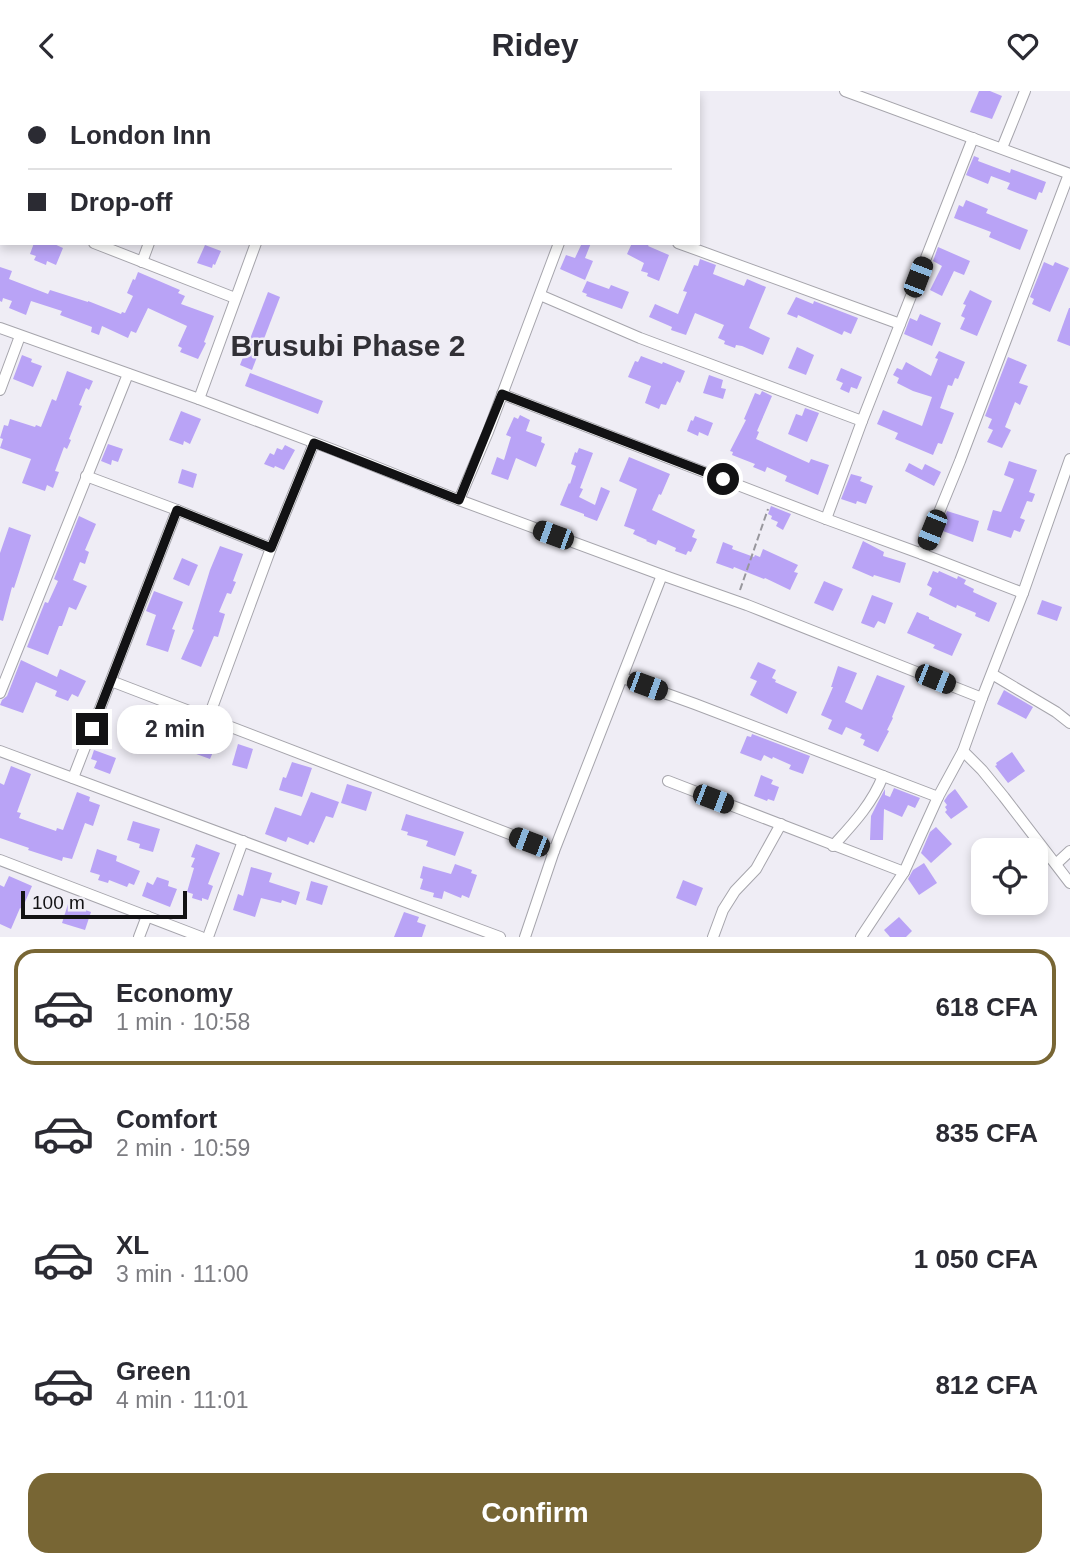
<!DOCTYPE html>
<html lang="en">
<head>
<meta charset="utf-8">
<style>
  :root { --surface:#fff; --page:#f2f2f3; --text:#2b2b33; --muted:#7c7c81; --line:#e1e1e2; --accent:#786634 }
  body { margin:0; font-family:Helvetica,sans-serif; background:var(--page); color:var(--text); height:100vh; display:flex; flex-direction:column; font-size:26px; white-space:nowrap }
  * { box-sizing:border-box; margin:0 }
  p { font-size:23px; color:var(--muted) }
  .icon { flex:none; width:38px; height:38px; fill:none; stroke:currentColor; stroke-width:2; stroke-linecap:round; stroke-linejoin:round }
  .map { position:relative; height:846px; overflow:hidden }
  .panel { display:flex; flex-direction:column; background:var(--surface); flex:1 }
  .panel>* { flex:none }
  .hud { position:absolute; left:0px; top:0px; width:700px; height:154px; box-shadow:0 4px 10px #0003; display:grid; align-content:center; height:154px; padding:0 28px; background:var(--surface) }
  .fabs { position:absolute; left:971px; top:747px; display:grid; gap:14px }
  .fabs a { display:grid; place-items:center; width:77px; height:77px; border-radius:14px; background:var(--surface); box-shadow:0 4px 10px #0003; font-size:35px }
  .scale { position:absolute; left:21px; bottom:18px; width:166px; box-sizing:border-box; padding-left:7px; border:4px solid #121214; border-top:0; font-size:19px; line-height:24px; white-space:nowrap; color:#121214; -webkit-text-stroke:5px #efedf5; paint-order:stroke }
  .end { position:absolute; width:32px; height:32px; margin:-16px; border:9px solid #121214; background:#fff; box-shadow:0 0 0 4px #fff }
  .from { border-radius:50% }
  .bubble { position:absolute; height:49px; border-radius:21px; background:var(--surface); box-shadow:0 4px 10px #0003; font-size:23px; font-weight:700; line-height:49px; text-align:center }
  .car { position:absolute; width:21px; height:42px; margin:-21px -10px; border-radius:9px; box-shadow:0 0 5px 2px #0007; background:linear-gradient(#222 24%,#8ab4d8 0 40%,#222 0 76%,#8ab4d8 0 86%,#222 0) }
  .hud b { display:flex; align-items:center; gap:24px; height:66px; font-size:26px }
  .hud b+b { border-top:2px solid var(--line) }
  .hud i { width:18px; height:18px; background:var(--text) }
  ul { padding:12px 0 0; list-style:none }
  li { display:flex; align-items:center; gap:21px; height:116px; margin:0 14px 10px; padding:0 14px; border:4px solid transparent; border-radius:21px }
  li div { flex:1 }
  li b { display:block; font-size:26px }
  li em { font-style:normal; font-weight:700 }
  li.on { border-color:var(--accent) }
  li>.icon { width:63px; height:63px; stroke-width:1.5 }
  .primary-button { display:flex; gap:14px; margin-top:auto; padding:14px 28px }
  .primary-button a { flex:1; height:80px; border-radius:21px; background:var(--accent); color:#fff; font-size:28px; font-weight:700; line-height:80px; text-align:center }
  header { display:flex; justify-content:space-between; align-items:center; height:91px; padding:0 28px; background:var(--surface); font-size:32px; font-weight:700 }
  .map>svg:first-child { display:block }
</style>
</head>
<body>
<header><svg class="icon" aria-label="back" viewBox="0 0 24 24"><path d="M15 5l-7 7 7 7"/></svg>Ridey<svg class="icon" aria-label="heart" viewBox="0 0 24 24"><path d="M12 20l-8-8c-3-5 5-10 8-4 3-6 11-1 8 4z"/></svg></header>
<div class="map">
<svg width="1070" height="846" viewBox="0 0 1070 846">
  <rect width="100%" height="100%" fill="#efedf5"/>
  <!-- building -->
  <g fill="#b9a3f6">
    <path d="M979,0H990L1002,5L992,28L970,21Z"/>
    <path d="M974,65L979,67L978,70L1010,82L1011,78L1046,91L1042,102L1039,101L1036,109L1007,98L1010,92L991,85L988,93L966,84Z"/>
    <path d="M966,109L988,118L986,122L1028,139L1020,159L989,146L991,141L954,127L959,114L963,116Z"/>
    <path d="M34,152H52L63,157L56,174L47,170L46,174L34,169L36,165L30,163Z"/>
    <path d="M582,152H591L585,167L593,170L585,189L560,178L566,164L575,167Z"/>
    <path d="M632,152H650L648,155L669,164L659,190L647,185L648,182L641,180L644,172L627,163Z"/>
    <path d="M205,154L221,160L215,174L213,173L212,177L197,172Z"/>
    <path d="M938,156L970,170L964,184L954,180L942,205L930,199L942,175L933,170Z"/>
    <path d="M700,168L716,174L713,183L744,195L747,188L766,196L749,237L770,247L763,264L742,255L736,254L735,257L724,253L725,250L718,247L724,234L695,222L686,244L671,239L672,236L649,226L655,213L678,223L687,201L683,200L694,174L698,175Z"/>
    <path d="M1044,171L1053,175L1055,171L1069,177L1050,221L1032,213L1034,208L1030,206Z"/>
    <path d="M0,176L12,180L9,188L48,203L50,199L88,211V210L121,223L122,221L125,222L133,205L127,202L133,188L135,189L138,181L180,199L178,202L185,205L181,213L214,225L204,251L206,252L198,268L180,261L182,257L178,255L187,235L148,217L136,242L131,240L128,247L102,235L99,244L91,241L92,236L60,224L62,220L31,210L26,224L9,217L12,210L3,207L2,211L0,210Z"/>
    <path d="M587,190L609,198L611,194L629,201L622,218L586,205L587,203L582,201Z"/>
    <path d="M970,199L992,210L977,245L960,238L965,227L961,225L966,214L963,213Z"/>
    <path d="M268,201L280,206L252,279L240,274Z"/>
    <path d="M796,206L813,213L814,210L858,227L851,243L844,240L842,244L798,224L797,227L787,223Z"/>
    <path d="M1069,217H1070V255L1057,250Z"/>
    <path d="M920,223L941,232L932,255L904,243L910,227L917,230Z"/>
    <path d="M797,256L814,264L806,284L788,277Z"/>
    <path d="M939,260L965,271L958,288L955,287L952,295L948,294L940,317L954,322L942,353L938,352L933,364L895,348L898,342L877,333L883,319L922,335L932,306L913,300L897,292L899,287L893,284L897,277L902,279L906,271L931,285L938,268L935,267Z"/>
    <path d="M22,264L32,268L31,271L42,275L33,296L13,288Z"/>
    <path d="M641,265L662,273L663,271L685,280L680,292L677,290L666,314L661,313L659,318L645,312L651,295L628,286L635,270L638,271Z"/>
    <path d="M1008,266L1027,274L1019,292L1028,295L1020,314L1015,311L1005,336L1011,339L1002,357L987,351L993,339L988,337L992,328L985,325Z"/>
    <path d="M841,277L862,286L857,298L851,296L849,302L840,298L843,292L836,289Z"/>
    <path d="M67,280L93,290L89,299L86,297L79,314L82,315L69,348L71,349L67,358L64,356L55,380L59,381L53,397L47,394L45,400L22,392L31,368L0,357L3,348L0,347L4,334L8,335L10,328L35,336L36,334L41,336L52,308L56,310Z"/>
    <path d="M250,282L323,310L318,323L245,295Z"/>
    <path d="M709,284L723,289L721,297L726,298L723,308L703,302Z"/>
    <path d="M762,300L772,305L757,340L759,341L756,348L809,372L811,368L829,374L818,404L785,390L787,385L767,376L765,381L753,376L755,373L732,364L733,361L730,360L746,329L744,328L755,302L760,304Z"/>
    <path d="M805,317L819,322L807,351L788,343L796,323L802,325Z"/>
    <path d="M181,320L201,328L190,353L184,350L183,354L169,349Z"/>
    <path d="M520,324L530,329L526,340L542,346L541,351L545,353L536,376L516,367L508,389L491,383L497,366L504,369L511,346L506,344L514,326L518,328Z"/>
    <path d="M695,325L713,332L708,345L699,341L698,345L687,340L691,329L693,330Z"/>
    <path d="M108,353L123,358L118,371L112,369L111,374L101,370Z"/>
    <path d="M285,354L295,359L284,379L275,375L274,377L264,373L270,362L274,364L277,357L282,359Z"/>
    <path d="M579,357L593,362L580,397L583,398L579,406L595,414L601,396L610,400L597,430L584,425V423L560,414L569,392L570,393L576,375L571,373L575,361L577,362Z"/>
    <path d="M629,366L670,383L661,404L659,403L652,419L695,439L692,446L697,448L691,461L688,460L686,464L675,460L676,457L658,449L656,454L646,450L647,449L633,443L635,439L624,435L637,398L619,390Z"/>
    <path d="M1009,370L1037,379L1029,401L1035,403L1032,411L1027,410L1020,427L1025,429L1020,441L1014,439L1011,447L987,439L993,419L1001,421L1013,391L1014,388L1004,384Z"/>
    <path d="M909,372L922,379L925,373L941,381L934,395L905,380Z"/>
    <path d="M182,378L197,383L193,397L178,392Z"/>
    <path d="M851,383L862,386L860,390L873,395L866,413L857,410L856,413L841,408Z"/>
    <path d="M771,415L791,423L783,439L776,435L778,431L771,428L772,425L768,423Z"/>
    <path d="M947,420L979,430L973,451L940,439Z"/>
    <path d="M79,425L96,433L85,459L89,461L85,473L80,471L73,489L87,495L76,519L69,516L62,535H59L48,564L27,556L45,511L48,512L58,490L54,488Z"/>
    <path d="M9,436L31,444L14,497L12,496L3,530L0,529V462Z"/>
    <path d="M863,450L884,461L883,465L906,472L900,492L874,484L873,486L852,477Z"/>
    <path d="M723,451L733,455L732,458L754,466L755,464L760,466L763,458L798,474L794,481L798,482L790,499L765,487L764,488L734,476L733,478L716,472Z"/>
    <path d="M220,455L243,463L233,490L236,491L231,503L227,502L219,521L225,523L218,546L214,545L201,576L181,568L194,539L192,538L210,479Z"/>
    <path d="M182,467L198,474L189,495L173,488Z"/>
    <path d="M933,480L938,482L939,480L957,488L958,485L966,489L964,493L974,498L973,501L997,512L989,531L975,525L976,522L957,514L956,517L929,504L932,497L927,494Z"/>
    <path d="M824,490L843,498L833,520L814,512Z"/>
    <path d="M154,500L183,511L172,538L175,539L168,561L146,554L156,524L146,520Z"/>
    <path d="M872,504L893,512L885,533L878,530L874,537L861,532Z"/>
    <path d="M1042,509L1062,516L1057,530L1037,523Z"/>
    <path d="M917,521L929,526V528L962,543L952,565L933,557L935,554L907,542Z"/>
    <path d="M21,569L57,586L60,578L86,590L78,606L72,603L68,610L55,605L57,600L36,591L23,622L0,614L2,609L7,605Z"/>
    <path d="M758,571L776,579L772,587L776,589L775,591L797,601L787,623L750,604L757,590L750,587Z"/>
    <path d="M838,575L857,582L845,611L862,619L877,584L905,595L892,626L893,627L887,639L889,640L878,661L863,654L865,649L860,647L862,643L846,636L842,644L828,638L832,629L821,624L833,596H831Z"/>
    <path d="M1004,599L1033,616L1026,628L997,613Z"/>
    <path d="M196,637L216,644L214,649L221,651L217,662L213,661L210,668L188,660Z"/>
    <path d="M752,643L810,665L803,683L789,678L791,674L773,666L772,668L764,664L761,670L740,662L747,645L751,646Z"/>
    <path d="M238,653L253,658L247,678L232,674Z"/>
    <path d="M94,659L116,667L110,683L94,677L97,670L91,668Z"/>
    <path d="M1012,661L1025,680L1008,692L995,675L997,674L996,672Z"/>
    <path d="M292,671L312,677L302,706L279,699L283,686L286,687Z"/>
    <path d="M11,675L31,683L17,721L21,722L19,727L56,740L57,737L63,739L77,701L90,706L89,710L100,714L93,735L85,732L72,768L63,766L62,770L28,759L29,757L0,747V692L4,694Z"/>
    <path d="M761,684L773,689L771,693L779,696L774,710L768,708L767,710L754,705Z"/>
    <path d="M347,693L372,701L366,720L341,712Z"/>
    <path d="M894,697L920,707L915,717L908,714L902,726L884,718L883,749H870L871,725L877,713L885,698V704L890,706Z"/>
    <path d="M955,698L968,716L951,728L945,721L947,719L945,716L947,714L944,710L948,704Z"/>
    <path d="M311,701L339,711L333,727L326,725L314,752L310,750L308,754L288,746L286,751L265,743L275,716L301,725Z"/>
    <path d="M406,723L464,741L455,765L426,755L428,750L407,744L408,741L401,739Z"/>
    <path d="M133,730L160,738L153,761L139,757L140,753L127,749Z"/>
    <path d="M936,736L952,753L931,772L921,762L930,741Z"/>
    <path d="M196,753L220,762L208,793L213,795L208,809L202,807V810L192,807L193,803L187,801L194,777L191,776L195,767L191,766Z"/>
    <path d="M97,758L117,765L116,770L140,780L134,794L129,792L127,796L109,789L108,792L98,789L100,784L90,781Z"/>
    <path d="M924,772L937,792L919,804L908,788L913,779Z"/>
    <path d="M455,773L472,779L471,782L477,784L469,807L462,804L461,807L444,800L442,808L433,806L434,802L420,798L423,788L420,787L423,775L451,783Z"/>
    <path d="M251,776L272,782L269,791L300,801L296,814L282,809L281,812L261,807L255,826L233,819L238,803L243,805Z"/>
    <path d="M9,785L32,795L22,818L20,817L11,838L0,833V794L4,796Z"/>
    <path d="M157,786L169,790L168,795L177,798L170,816L142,805L147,791L153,794Z"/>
    <path d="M683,789L703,797L696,815L676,807Z"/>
    <path d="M311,790L328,795L322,814L306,809Z"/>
    <path d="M68,813L91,821L85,839L62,832Z"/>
    <path d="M404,821L419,826L417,831L426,834L422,846H394Z"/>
    <path d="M899,826L912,840L906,846H890L884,839Z"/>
  </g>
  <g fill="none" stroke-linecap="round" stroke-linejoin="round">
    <!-- minor casing -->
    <g stroke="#a6a5ac" stroke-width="12">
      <g id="minor">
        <path d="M561,0L565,2"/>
        <path d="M845,0L1070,83"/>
        <path d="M100,2L101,0"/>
        <path d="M205,2L206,0"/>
        <path d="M314,2L315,0"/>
        <path d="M614,2L615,0"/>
        <path d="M0,7H2"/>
        <path d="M1002,57L1025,0"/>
        <path d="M0,117L2,118"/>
        <path d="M94,152L235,207"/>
        <path d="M678,152L900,233"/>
        <path d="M142,171L149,152"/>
        <path d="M540,204L640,247L862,330"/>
        <path d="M0,237L199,308L334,359L459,409L662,484L747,514L982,607"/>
        <path d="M0,299L20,245"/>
        <path d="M502,303L826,428L922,463L1023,502"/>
        <path d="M199,308L256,152"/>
        <path d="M1070,368L1023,502L982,607L963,660L982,679L1004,706L1070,792"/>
        <path d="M86,385L177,419L271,457"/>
        <path d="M459,409L488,341L559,152"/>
        <path d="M826,428L862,330L973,47"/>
        <path d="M922,463L960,370L1069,83"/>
        <path d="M992,583L1056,621L1070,632"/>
        <path d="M623,587L695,613L938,706L963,660"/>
        <path d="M111,590L554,760"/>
        <path d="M0,602L128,283"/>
        <path d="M208,628L271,457L314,352"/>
        <path d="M0,660L500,846"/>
        <path d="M73,687L177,419"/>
        <path d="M668,690L904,781"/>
        <path d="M833,755C853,733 872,713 883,685"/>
        <path d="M0,769L201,846"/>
        <path d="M1056,773L1070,760"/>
        <path d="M139,846L147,825"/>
        <path d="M208,846L243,750"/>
        <path d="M525,846L554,760L662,484"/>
        <path d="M713,846L723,819L735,800L756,778L781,733"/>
        <path d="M861,846L904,781L938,706"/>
      </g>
    </g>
    <!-- path -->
    <path stroke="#98979d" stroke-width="2" stroke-dasharray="7 3.5" stroke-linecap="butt" d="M740,499L768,418"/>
    <!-- minor -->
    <use href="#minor" stroke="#fff" stroke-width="10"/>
  </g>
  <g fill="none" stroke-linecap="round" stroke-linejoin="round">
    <!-- route -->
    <path stroke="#121214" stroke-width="9" d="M92,638L177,419L271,457L314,352L459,409L502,303L723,388"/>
  </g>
  <g text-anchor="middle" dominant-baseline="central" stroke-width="5" stroke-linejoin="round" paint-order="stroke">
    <!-- district labels -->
    <g font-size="30" font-weight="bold" fill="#313036" stroke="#efedf5">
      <text x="348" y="254">Brusubi Phase 2</text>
    </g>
  </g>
</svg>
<div class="fabs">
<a><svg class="icon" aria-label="locate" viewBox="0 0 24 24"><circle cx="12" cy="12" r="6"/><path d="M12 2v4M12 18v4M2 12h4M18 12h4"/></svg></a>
</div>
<div class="scale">100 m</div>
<i class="end from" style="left:723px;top:388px"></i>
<i class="end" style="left:92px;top:638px"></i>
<div class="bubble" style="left:117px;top:614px;width:116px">2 min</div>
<i class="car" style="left:918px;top:186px;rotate:21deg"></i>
<i class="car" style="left:932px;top:439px;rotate:202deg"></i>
<i class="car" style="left:553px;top:444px;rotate:290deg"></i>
<i class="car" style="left:935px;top:588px;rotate:112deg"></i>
<i class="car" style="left:647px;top:595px;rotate:110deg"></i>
<i class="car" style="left:713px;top:708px;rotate:111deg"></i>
<i class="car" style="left:529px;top:751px;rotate:291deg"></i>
<div class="hud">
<b><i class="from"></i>London Inn</b>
<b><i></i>Drop-off</b>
</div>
</div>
<section class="panel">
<ul>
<li class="on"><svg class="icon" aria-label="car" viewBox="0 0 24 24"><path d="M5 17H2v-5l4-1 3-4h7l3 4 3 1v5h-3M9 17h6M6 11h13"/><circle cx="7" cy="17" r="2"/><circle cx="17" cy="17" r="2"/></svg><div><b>Economy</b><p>1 min · 10:58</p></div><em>618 CFA</em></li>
<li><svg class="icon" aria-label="car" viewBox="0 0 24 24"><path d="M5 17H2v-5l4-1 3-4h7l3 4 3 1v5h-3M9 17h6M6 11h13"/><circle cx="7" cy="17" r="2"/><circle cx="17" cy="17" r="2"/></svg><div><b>Comfort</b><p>2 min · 10:59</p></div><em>835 CFA</em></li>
<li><svg class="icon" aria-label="car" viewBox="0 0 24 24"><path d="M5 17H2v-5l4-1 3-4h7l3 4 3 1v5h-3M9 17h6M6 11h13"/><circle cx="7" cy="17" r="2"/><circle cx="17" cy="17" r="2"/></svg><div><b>XL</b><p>3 min · 11:00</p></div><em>1 050 CFA</em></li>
<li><svg class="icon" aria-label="car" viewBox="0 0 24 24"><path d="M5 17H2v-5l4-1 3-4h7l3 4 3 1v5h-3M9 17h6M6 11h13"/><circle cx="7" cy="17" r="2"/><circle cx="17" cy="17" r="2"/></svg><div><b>Green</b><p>4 min · 11:01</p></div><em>812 CFA</em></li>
</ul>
<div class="primary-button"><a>Confirm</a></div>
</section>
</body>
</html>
